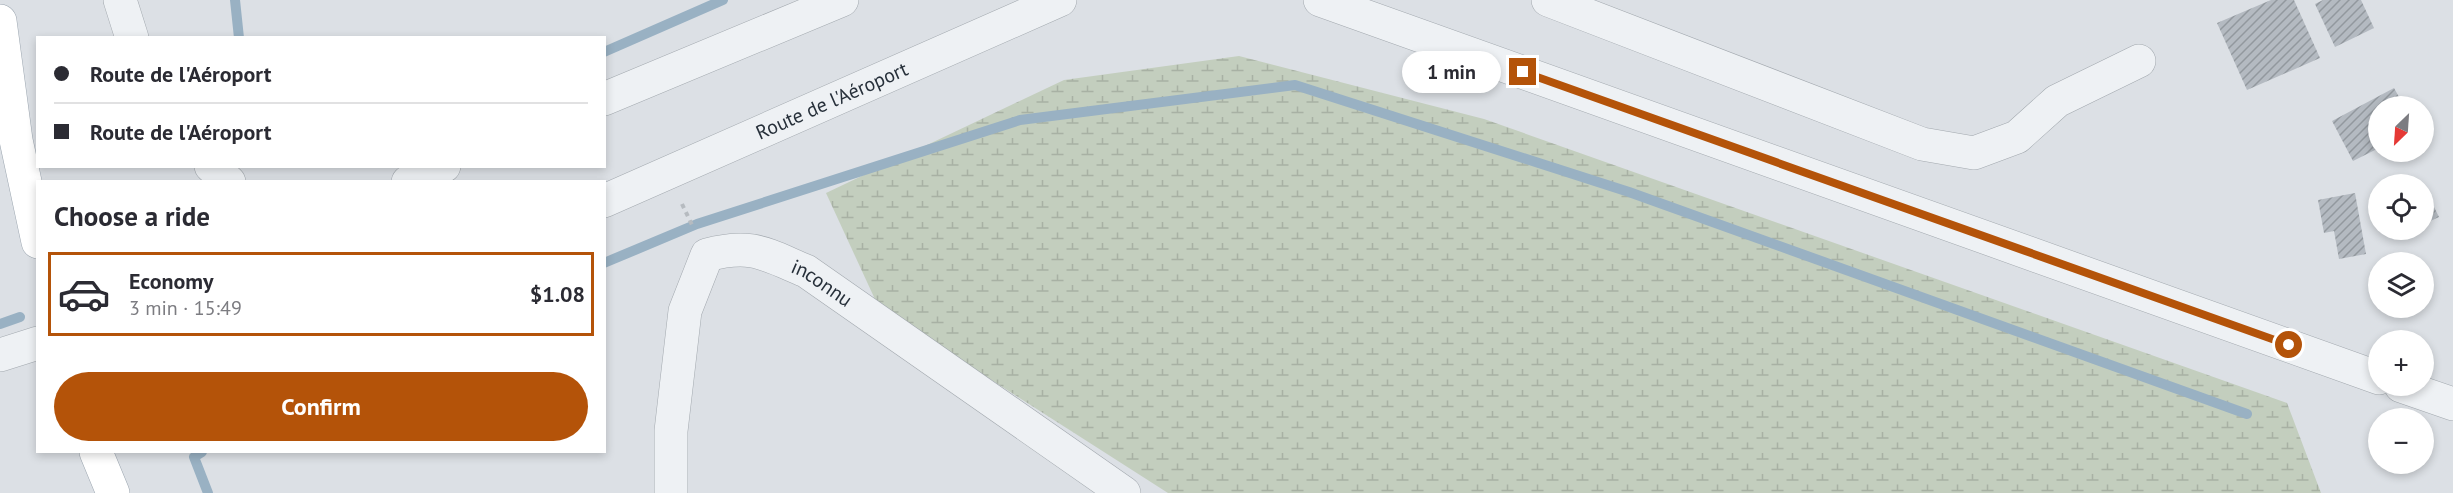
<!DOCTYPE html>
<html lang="en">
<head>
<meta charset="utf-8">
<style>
  :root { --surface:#fff; --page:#f7f7f7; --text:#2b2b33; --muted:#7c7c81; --line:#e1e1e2; --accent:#b45309 }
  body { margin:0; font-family:"PT Sans",sans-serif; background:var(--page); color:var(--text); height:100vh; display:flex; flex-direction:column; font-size:22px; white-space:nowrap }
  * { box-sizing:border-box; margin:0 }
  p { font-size:20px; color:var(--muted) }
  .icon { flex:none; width:33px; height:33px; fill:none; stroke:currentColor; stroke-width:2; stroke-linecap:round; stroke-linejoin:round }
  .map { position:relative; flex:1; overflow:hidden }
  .side { position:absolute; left:36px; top:180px; width:570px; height:273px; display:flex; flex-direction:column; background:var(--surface); border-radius:0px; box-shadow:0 3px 9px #0003 }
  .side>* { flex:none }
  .top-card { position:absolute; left:36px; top:36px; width:570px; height:132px; border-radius:0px; box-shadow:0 3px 9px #0003; display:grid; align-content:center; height:132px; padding:0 18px; background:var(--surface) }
  .needle { width:39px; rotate:205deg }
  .tools { position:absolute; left:2368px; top:96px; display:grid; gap:12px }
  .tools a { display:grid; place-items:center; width:66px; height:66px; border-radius:50%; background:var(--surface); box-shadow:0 3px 9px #0003; font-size:30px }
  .end { position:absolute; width:27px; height:27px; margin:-14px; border:8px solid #b45309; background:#fff; box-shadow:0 0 0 3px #fff }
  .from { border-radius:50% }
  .bubble { position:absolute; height:42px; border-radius:21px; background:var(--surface); box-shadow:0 3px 9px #0003; font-size:20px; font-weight:800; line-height:42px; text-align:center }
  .top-card b { display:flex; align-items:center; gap:21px; height:57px; font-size:22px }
  .top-card b+b { border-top:2px solid var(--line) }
  .top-card i { width:15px; height:15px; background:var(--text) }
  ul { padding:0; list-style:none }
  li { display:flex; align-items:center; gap:18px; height:84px; margin:0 12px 9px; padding:0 6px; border:3px solid transparent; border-radius:0px }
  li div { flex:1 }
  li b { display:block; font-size:22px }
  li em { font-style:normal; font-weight:800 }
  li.selected { border-color:var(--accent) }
  li>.icon { width:54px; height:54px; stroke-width:1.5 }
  h2 { padding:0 18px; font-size:27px; line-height:72px }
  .primary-button { display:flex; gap:12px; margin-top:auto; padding:12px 18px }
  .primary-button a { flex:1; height:69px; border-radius:36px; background:var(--accent); color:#fff; font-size:24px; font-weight:800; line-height:69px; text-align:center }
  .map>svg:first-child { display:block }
</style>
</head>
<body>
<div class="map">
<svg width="2453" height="493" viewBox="0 0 2453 493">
  <defs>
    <pattern id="wetland-marsh" width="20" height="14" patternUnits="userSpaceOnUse" patternTransform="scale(1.5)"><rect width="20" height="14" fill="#c3cebe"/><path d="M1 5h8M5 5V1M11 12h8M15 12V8" fill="none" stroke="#a8b1a4"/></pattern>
    <pattern id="building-hatch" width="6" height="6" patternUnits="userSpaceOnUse" patternTransform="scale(1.5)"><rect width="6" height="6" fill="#b4bac1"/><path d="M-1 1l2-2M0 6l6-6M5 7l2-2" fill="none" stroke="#92989e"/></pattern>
  </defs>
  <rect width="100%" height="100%" fill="#dce0e5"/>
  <!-- wetland -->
  <path fill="url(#wetland-marsh)" d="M1239,56L1484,119L2287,403L2321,493H1168L879,308L826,193L1064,80Z"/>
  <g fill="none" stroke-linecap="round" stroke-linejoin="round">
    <!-- stream -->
    <g stroke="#99b1c3" stroke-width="10">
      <path d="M235,0L239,38"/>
      <path d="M604,52L723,0"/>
      <path d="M604,263L697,224L1020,120L1295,85L1629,192L2247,414"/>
      <path d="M0,324L20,317"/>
      <path d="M202,452L194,457L208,493"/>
    </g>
  </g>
  <!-- building -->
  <g fill="url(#building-hatch)">
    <path d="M2271,0H2294L2320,58L2247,90L2217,23Z"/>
    <path d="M2323,0H2361L2374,28L2335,47L2315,4Z"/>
    <path d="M2394,88L2404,106H2379V148L2353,161L2332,121Z"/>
    <path d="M2426,191L2439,217L2424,224V193Z"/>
    <path d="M2355,193L2366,254L2339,259L2334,231L2324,233L2318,200Z"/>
    <path d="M2387,230H2412L2392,239Z"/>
  </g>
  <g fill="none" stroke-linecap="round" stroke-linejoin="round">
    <!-- minor casing -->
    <g stroke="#a2a8ae" stroke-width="34">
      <g id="minor">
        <path d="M120,0L132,38"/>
        <path d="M1320,0L2379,378"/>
        <path d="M1548,0L1922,144L1974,153L2017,137L2057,101L2139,61"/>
        <path d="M604,99L842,0"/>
        <path d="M211,166L229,182"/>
        <path d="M408,182L444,166"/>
        <path id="s1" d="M604,201L1060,0"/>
        <path d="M0,355L38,343"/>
        <path d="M2401,386L2453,404"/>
        <path id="s2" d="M671,493V431L685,311L707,255C752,243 765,254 806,271L1124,493"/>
      </g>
    </g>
    <!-- major casing -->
    <g stroke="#9ca6b0" stroke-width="34">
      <g id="major">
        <path d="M0,21L16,140L38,242"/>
        <path d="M96,452L113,493"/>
      </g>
    </g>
    <!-- path -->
    <path stroke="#b6bbc0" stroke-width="4" stroke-dasharray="4.5 4.5" stroke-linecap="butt" d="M682,204L693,227"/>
    <!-- minor -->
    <use href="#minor" stroke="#eef1f4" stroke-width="33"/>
    <!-- major -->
    <use href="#major" stroke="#fff" stroke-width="33"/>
  </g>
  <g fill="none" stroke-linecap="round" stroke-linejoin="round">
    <!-- route -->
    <path stroke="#b45309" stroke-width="8" d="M1523,72L2289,345"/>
  </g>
  <g text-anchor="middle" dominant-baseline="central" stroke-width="4.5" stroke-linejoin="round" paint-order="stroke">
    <!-- street labels -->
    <g font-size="20" fill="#27303a" stroke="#ebeff3">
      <text stroke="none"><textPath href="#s1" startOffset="249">Route de l'Aéroport</textPath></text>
      <text stroke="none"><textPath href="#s2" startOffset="366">inconnu</textPath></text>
    </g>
  </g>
</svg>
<div class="tools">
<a><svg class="needle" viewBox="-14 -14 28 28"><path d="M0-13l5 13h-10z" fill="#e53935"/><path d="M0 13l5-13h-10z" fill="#7c7c81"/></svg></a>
<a><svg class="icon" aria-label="locate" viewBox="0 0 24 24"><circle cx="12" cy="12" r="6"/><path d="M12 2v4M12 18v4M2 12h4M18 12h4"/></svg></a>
<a><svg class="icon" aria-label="layers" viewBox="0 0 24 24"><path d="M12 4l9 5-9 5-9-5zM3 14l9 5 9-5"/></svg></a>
<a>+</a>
<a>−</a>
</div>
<i class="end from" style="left:2289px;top:345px"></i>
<i class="end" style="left:1523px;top:72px"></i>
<div class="bubble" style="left:1402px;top:51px;width:99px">1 min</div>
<div class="top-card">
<b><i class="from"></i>Route de l'Aéroport</b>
<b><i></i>Route de l'Aéroport</b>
</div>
<section class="side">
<h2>Choose a ride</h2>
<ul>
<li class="selected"><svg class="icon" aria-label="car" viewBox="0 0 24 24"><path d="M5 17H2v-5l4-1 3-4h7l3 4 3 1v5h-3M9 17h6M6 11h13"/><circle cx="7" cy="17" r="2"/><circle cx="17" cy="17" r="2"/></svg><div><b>Economy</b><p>3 min · 15:49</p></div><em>$1.08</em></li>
</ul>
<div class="primary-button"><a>Confirm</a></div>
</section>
</div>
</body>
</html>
